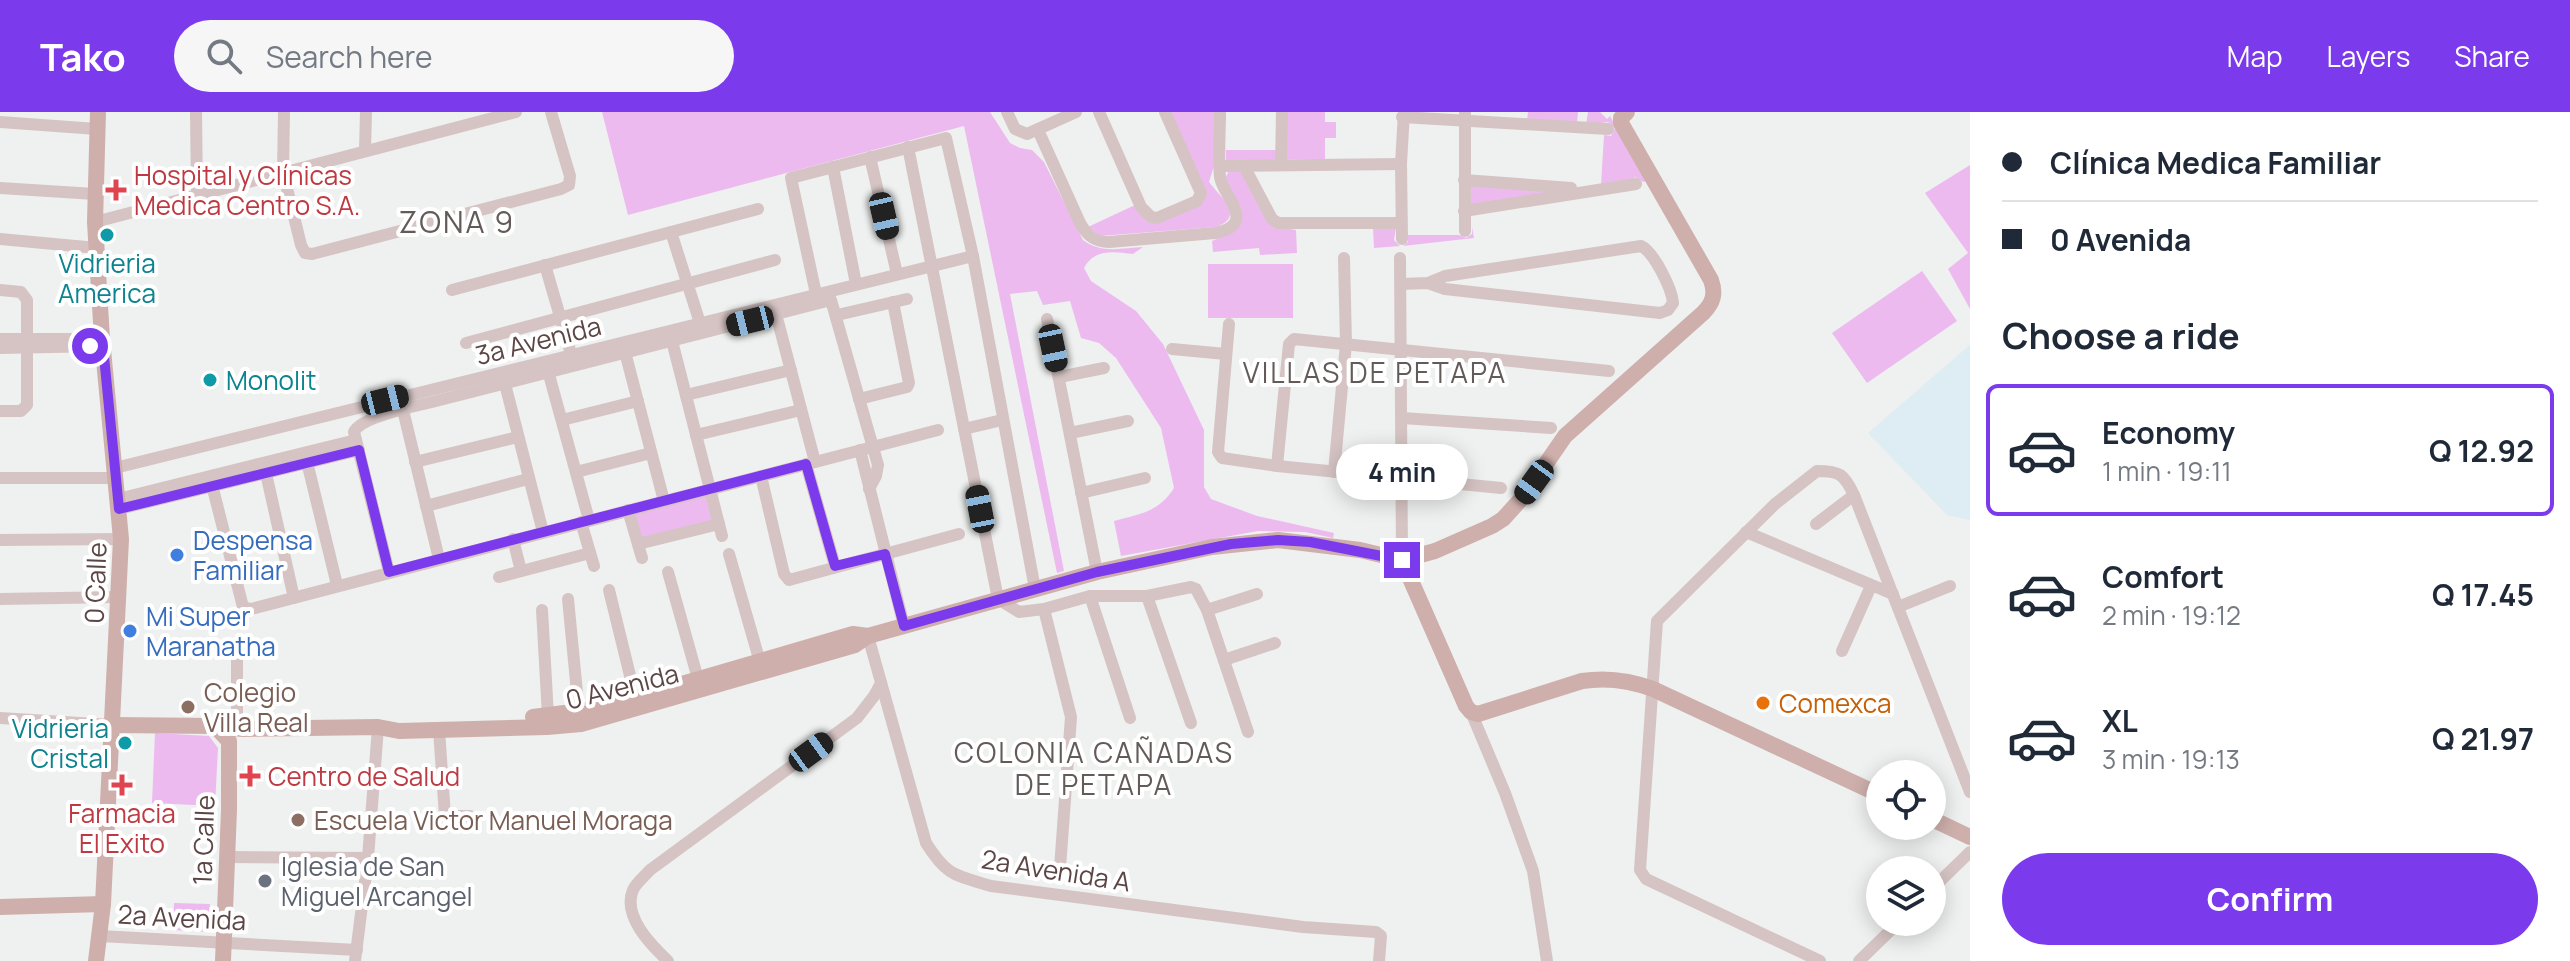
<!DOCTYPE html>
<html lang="en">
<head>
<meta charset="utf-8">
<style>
  :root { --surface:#fff; --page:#f6f6f7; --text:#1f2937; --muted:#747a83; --line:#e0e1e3; --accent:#7c3aed }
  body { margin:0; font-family:Manrope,sans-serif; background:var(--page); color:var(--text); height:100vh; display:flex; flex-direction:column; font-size:30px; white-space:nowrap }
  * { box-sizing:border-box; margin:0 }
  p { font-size:26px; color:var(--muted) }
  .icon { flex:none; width:44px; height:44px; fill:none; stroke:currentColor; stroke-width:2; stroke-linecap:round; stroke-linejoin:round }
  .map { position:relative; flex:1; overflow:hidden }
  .side { display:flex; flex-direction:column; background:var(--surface); width:600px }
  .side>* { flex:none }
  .banner { display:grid; align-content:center; height:176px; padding:0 32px; background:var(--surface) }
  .controls { position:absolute; left:1866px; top:648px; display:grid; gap:16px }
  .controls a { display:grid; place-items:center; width:80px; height:80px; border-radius:50%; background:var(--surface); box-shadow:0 4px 20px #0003; font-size:40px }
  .end { position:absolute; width:36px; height:36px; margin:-18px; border:10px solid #7c3aed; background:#fff; box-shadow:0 0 0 4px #fff }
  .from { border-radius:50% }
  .bubble { position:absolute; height:56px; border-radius:28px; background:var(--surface); box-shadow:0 4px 20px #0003; font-size:26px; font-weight:700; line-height:56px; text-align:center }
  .car { position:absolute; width:24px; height:48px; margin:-24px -12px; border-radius:10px; box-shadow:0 0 6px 2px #0007; background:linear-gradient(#222 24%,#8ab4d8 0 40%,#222 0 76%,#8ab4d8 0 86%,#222 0) }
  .banner b { display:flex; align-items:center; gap:28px; height:76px; font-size:30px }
  .banner b+b { border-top:2px solid var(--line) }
  .banner i { width:20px; height:20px; background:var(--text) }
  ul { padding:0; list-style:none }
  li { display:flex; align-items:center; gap:24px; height:132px; margin:0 16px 12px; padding:0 16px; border:4px solid transparent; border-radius:12px }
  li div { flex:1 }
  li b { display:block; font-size:30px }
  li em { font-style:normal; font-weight:700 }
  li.selected { border-color:var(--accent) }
  li>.icon { width:72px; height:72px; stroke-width:1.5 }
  h2 { padding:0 32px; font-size:36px; line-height:96px }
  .action { display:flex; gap:16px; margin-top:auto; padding:16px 32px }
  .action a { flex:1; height:92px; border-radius:48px; background:var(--accent); color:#fff; font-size:32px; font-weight:700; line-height:92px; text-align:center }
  header { display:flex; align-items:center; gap:48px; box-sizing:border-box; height:112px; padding:0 40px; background:var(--accent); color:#fff }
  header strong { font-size:38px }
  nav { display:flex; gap:44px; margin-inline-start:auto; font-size:28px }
  .search { width:560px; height:72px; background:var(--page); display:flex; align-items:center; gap:20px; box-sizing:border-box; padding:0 28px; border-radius:44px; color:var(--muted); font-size:30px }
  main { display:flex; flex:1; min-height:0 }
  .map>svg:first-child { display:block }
</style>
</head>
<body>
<header>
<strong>Tako</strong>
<div class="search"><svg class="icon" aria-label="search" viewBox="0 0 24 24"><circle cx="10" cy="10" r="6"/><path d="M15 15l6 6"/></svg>Search here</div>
<nav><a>Map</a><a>Layers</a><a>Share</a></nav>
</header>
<main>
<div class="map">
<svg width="1970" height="849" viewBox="0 0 1970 849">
  <rect width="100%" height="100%" fill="#eef1ef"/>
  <!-- green -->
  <g fill="#edbaf0">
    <path d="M602,0H990L1010,31L1020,36L1032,38L1044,50L1083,128C1101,142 1122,136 1143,135L1133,142C1114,140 1095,136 1084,156L1091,169L1136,199L1163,232L1204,318V375L1211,387L1257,404L1334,421L1333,426L1305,420L1258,419L1121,444L1114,409C1140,402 1159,400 1174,376L1161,316L1116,246L1099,231L1081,226L1070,189L1043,193L1037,179L1010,182L1064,459L1057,461L964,14L628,103Z"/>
    <path d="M1171,0H1214V54L1209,70C1219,84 1247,104 1216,115L1100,124L1088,115L1135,93L1143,104L1200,91Z"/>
    <path d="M1285,0H1325V10H1336V26H1325V47H1286Z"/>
    <path d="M1528,0H1578L1577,12L1527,9Z"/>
    <path d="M1588,0H1600L1607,7L1610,4L1646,69L1643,70L1635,65L1629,71L1601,73L1604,23L1611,24L1615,16L1608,10L1586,13Z"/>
    <path d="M1226,38H1276V49L1226,48Z"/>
    <path d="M1970,53V197L1948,157L1968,141L1925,81Z"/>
    <path d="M1229,59H1239L1243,61L1274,114L1296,118L1297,141L1260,143L1259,136L1213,140L1212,129C1259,109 1241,101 1225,66Z"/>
    <path d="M1464,68L1594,77L1464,99Z"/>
    <path d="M1396,115L1394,128L1400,134L1374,136L1373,116Z"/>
    <path d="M1472,115L1474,126L1403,134L1408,130L1407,123H1459L1466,126L1472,122Z"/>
    <rect x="1208" y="152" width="85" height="54"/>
    <path d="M1922,159L1957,209L1867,271L1832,221Z"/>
    <path d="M707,383L714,409L642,427L635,402Z"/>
    <path d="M155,621L209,624L218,636L215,694L152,691Z"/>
    <path d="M174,791L210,792L209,820L173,818Z"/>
  </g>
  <!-- sand -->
  <path fill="#deedf3" d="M1970,233V408L1947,403L1868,321Z"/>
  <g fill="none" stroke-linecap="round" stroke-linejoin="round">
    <!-- minor -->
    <g stroke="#d6c4c4" stroke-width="12">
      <path d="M196,0L197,82"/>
      <path d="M284,0L283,60L301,133L305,141L312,142L561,77L569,73L570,64L551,0"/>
      <path d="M1007,0L1015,17L1027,22L1076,0"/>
      <path d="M1099,0L1141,95L1151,105L1157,106L1197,89L1201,81L1165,0"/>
      <path d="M1402,5L1608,17"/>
      <path d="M0,10L97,17"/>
      <path d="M1038,18L1080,111C1087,123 1094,130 1109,130L1215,121C1259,112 1222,83 1220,65C1218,44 1220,21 1220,0"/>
      <path d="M908,35L998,487L1019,500L1044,497L1090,484H1147L1191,475L1196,477L1207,498L1248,620"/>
      <path d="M365,39L366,0"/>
      <path d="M870,45L897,162"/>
      <path d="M1281,53L1282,0"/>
      <path d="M1220,54L1401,52"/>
      <path d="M1244,54L1272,107L1278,111H1401"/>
      <path d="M833,55L856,172"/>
      <path d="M1464,68L1571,76"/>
      <path d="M0,76L95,82"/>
      <path d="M1464,99L1636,72"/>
      <path d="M95,110L516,0"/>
      <path d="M1465,119V0"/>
      <path d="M671,120L700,211"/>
      <path d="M0,127L97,136"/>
      <path d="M1402,127L1401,52L1404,0"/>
      <path d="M1400,146L1402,448"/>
      <path d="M545,153L571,242"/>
      <path d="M1401,172L1428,171L1445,177L1660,201L1668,198L1673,191C1672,177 1654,140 1641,134L1445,164L1428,171"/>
      <path d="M0,178L21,180L27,188V293L21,299H0"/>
      <path d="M452,178L758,97"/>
      <path d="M816,182L791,66L946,26L973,144L1035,477"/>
      <path d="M776,202L815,350"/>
      <path d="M837,203L907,187"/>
      <path d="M1047,207L1097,460"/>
      <path d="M1229,212L1218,340L1222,346L1277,354L1501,376"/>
      <path d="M0,227H89"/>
      <path d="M672,229L722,424"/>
      <path d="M466,231L775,148"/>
      <path d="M0,236L103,234"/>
      <path d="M1172,237L1226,242"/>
      <path d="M625,240L664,389"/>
      <path d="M548,259L589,408"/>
      <path d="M1059,265L1104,256"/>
      <path d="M505,272L543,420"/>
      <path d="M686,283L791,258"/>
      <path d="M859,287L907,275L909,271L893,190"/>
      <path d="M403,298L439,447"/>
      <path d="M1402,306L1551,316"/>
      <path d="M562,308L638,289"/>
      <path d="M964,317L1002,308"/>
      <path d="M1070,321L1128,309"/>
      <path d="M696,323L801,298"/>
      <path d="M860,338L904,514"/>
      <path d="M307,350L337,473"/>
      <path d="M415,350L518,325"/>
      <path d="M806,352L835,454"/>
      <path d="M1277,354L1289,232L1294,227L1609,259"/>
      <path d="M115,356L973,144"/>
      <path d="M265,357L294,486"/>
      <path d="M576,360L651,341"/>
      <path d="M1334,360L1346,232L1344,146"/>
      <path d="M761,364L784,462L789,468L959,422"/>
      <path d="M0,366H116"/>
      <path d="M212,373L243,495L251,497L938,318"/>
      <path d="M1081,381L1145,366"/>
      <path d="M118,387L356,328"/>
      <path d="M426,394L528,367"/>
      <path d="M119,397L359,338"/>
      <path d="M628,398L642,446"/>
      <path d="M581,410L594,454"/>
      <path d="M1816,412L1854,383"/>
      <path d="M1746,420L1893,482"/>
      <path d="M513,427L521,459"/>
      <path d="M0,428L121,427"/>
      <path d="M638,432L719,412"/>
      <path d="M729,442L762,557"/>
      <path d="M389,460L354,320C361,305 415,294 432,290C565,256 698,222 831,188L878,353L876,364L869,377"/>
      <path d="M668,460L698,567"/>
      <path d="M499,465L590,441"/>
      <path d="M609,478L637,592"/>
      <path d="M1090,484L1130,606"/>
      <path d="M1147,484L1191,611"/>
      <path d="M0,487L119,485"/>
      <path d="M568,487L579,601"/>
      <path d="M1898,495L1950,474"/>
      <path d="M1044,497L1071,605L1060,756"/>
      <path d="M542,498L548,604"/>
      <path d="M1207,498L1257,482"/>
      <path d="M868,524L926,731C947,764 954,763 991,774L1303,815L1376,820L1381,824L1379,849"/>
      <path d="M1842,539L1871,474"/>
      <path d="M1224,548L1275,531"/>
      <path d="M1471,600L1505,681L1533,759L1547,849"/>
      <path d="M0,606L112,613"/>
      <path d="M237,616V531"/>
      <path d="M439,618L445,704H470"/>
      <path d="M226,745L368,746"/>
      <path d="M1932,777L1970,740"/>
      <path d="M100,824L357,838"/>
      <path d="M355,849L368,746L378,615"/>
      <path d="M668,849C651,833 622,804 633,778C636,771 645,764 650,758L857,606L874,584L881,571"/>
      <path d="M1820,849L1646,767L1640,758L1657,509L1775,392L1817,359C1840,359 1844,362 1854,383L1970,680"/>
      <path d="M1859,849L1899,810"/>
    </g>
    <!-- major -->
    <g stroke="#ceafac" stroke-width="16">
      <path d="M1402,448L1466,594L1471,600L1478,602L1582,569C1607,565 1629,568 1653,577L1880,683"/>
      <path d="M533,605L596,597L853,522L868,524"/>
      <path d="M112,613L215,614L243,617L378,615L399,619L547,615L581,612L855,533L868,524L1097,460L1212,435L1278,428L1360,438L1402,448L1435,439L1492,414L1503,407L1523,385L1565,324L1703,201C1713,191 1716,182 1711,168L1621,11V6L1627,0"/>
      <path d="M215,614L229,629V698L223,849"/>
      <path d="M1932,707L1970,725"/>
      <path d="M0,795L103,792"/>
      <path d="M96,849L103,792L121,427L102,227L95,110L98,0"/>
    </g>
  </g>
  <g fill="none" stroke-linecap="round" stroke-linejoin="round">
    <!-- route -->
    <path stroke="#7c3aed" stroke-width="10" d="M90,234H103L119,397L359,338L389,460L806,352L835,454L885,442L904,514L1097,460L1231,432L1278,428L1310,430L1402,448"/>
  </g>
  <!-- markers -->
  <g fill="#e0444e" stroke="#fff" stroke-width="3">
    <path d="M112 66h8v8h8v8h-8v8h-8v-8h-8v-8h8z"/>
    <path d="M246 652h8v8h8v8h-8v8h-8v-8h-8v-8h8z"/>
    <path d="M118 661h8v8h8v8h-8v8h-8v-8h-8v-8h8z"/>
  </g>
  <g fill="#0f9aa8" stroke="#fff" stroke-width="3">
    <circle cx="107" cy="123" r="8"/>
    <circle cx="210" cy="268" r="8"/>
    <circle cx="125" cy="631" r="8"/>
  </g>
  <g fill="#3f7fe0" stroke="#fff" stroke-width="3">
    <circle cx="177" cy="443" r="8"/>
    <circle cx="130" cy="519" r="8"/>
  </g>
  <circle fill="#e8710a" stroke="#fff" stroke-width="3" cx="1763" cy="591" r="8"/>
  <g fill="#8d6e63" stroke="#fff" stroke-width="3">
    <circle cx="188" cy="595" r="8"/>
    <circle cx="298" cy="708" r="8"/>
  </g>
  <circle fill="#6b7280" stroke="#fff" stroke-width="3" cx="265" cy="769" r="8"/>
  <g text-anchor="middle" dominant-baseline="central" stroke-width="8" stroke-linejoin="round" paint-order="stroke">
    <!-- health labels -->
    <g font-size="26" fill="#be3a42" stroke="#fff" text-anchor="start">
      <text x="134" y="63">Hospital y Clínicas<tspan x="134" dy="30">Medica Centro S.A.</tspan></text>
      <text x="268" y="664">Centro de Salud</text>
      <text x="122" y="701" text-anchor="middle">Farmacia<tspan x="122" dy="30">El Exito</tspan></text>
    </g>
    <!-- culture labels -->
    <g font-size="26" fill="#0d838f" stroke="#fff">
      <text x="107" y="151">Vidrieria<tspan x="107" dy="30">America</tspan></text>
      <text x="226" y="268" text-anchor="start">Monolit</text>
      <text x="109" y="616" text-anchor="end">Vidrieria<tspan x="109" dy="30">Cristal</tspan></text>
    </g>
    <!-- street labels -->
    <g font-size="26" fill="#5c4645" stroke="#fff">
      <text transform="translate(538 228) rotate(-14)">3a Avenida</text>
      <text transform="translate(95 471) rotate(-88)">0 Calle</text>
      <text transform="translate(622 574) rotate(-14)">0 Avenida</text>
      <text transform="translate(203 728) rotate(-88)">1a Calle</text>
      <text transform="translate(1056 758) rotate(9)">2a Avenida A</text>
      <text transform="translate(182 805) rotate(3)">2a Avenida</text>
    </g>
    <!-- shop labels -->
    <g font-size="26" fill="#366cbe" stroke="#fff" text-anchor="start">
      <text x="193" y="428">Despensa<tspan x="193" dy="30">Familiar</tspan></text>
      <text x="146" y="504">Mi Super<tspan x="146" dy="30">Maranatha</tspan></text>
    </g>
    <!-- education labels -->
    <g font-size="26" fill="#785e54" stroke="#fff" text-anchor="start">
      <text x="204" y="580">Colegio<tspan x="204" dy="30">Villa Real</tspan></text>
      <text x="314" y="708">Escuela Victor Manuel Moraga</text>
    </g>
    <!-- food labels -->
    <g font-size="26" fill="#c56008" stroke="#fff" text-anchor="start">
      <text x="1779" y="591">Comexca</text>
    </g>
    <!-- worship labels -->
    <g font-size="26" fill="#5b616d" stroke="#fff" text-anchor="start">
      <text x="281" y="754">Iglesia de San<tspan x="281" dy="30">Miguel Arcangel</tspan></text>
    </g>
    <!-- neighbourhood labels -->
    <g font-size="28" letter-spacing="2" fill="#635b5a" stroke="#fff">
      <text x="1375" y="260">VILLAS DE PETAPA</text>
      <text x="1094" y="640">COLONIA CAÑADAS<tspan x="1094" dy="32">DE PETAPA</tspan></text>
    </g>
    <!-- quarter labels -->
    <g font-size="30" letter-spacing="2" fill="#635b5a" stroke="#fff">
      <text x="457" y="109">ZONA 9</text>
    </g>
  </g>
</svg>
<div class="controls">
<a><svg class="icon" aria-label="locate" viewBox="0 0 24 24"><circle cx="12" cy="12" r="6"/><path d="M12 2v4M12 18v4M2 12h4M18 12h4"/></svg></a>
<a><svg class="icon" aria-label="layers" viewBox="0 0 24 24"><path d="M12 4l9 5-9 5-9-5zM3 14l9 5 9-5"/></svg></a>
</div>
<i class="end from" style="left:90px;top:234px"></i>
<i class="end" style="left:1402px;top:448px"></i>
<div class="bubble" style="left:1336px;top:332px;width:132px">4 min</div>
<i class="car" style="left:884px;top:104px;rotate:167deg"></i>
<i class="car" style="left:750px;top:209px;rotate:256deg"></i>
<i class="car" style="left:1053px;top:236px;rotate:168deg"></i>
<i class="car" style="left:385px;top:288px;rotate:76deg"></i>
<i class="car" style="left:1534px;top:370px;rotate:216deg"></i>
<i class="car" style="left:980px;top:397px;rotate:349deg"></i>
<i class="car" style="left:811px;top:640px;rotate:54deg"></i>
</div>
<section class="side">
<div class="banner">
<b><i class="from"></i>Clínica Medica Familiar</b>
<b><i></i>0 Avenida</b>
</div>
<h2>Choose a ride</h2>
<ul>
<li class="selected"><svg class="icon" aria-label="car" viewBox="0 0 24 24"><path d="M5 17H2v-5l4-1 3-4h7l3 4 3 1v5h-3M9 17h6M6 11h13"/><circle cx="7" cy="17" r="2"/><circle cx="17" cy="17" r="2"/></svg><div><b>Economy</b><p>1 min · 19:11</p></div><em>Q 12.92</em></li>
<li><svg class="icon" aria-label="car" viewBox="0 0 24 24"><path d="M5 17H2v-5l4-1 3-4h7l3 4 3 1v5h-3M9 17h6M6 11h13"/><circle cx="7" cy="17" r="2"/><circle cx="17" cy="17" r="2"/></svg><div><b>Comfort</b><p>2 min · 19:12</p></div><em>Q 17.45</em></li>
<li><svg class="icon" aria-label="car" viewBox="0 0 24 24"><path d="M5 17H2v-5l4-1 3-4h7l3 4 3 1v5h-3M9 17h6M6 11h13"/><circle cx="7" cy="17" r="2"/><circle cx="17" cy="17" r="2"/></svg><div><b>XL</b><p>3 min · 19:13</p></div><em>Q 21.97</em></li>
</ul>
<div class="action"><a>Confirm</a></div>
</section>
</main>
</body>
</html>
